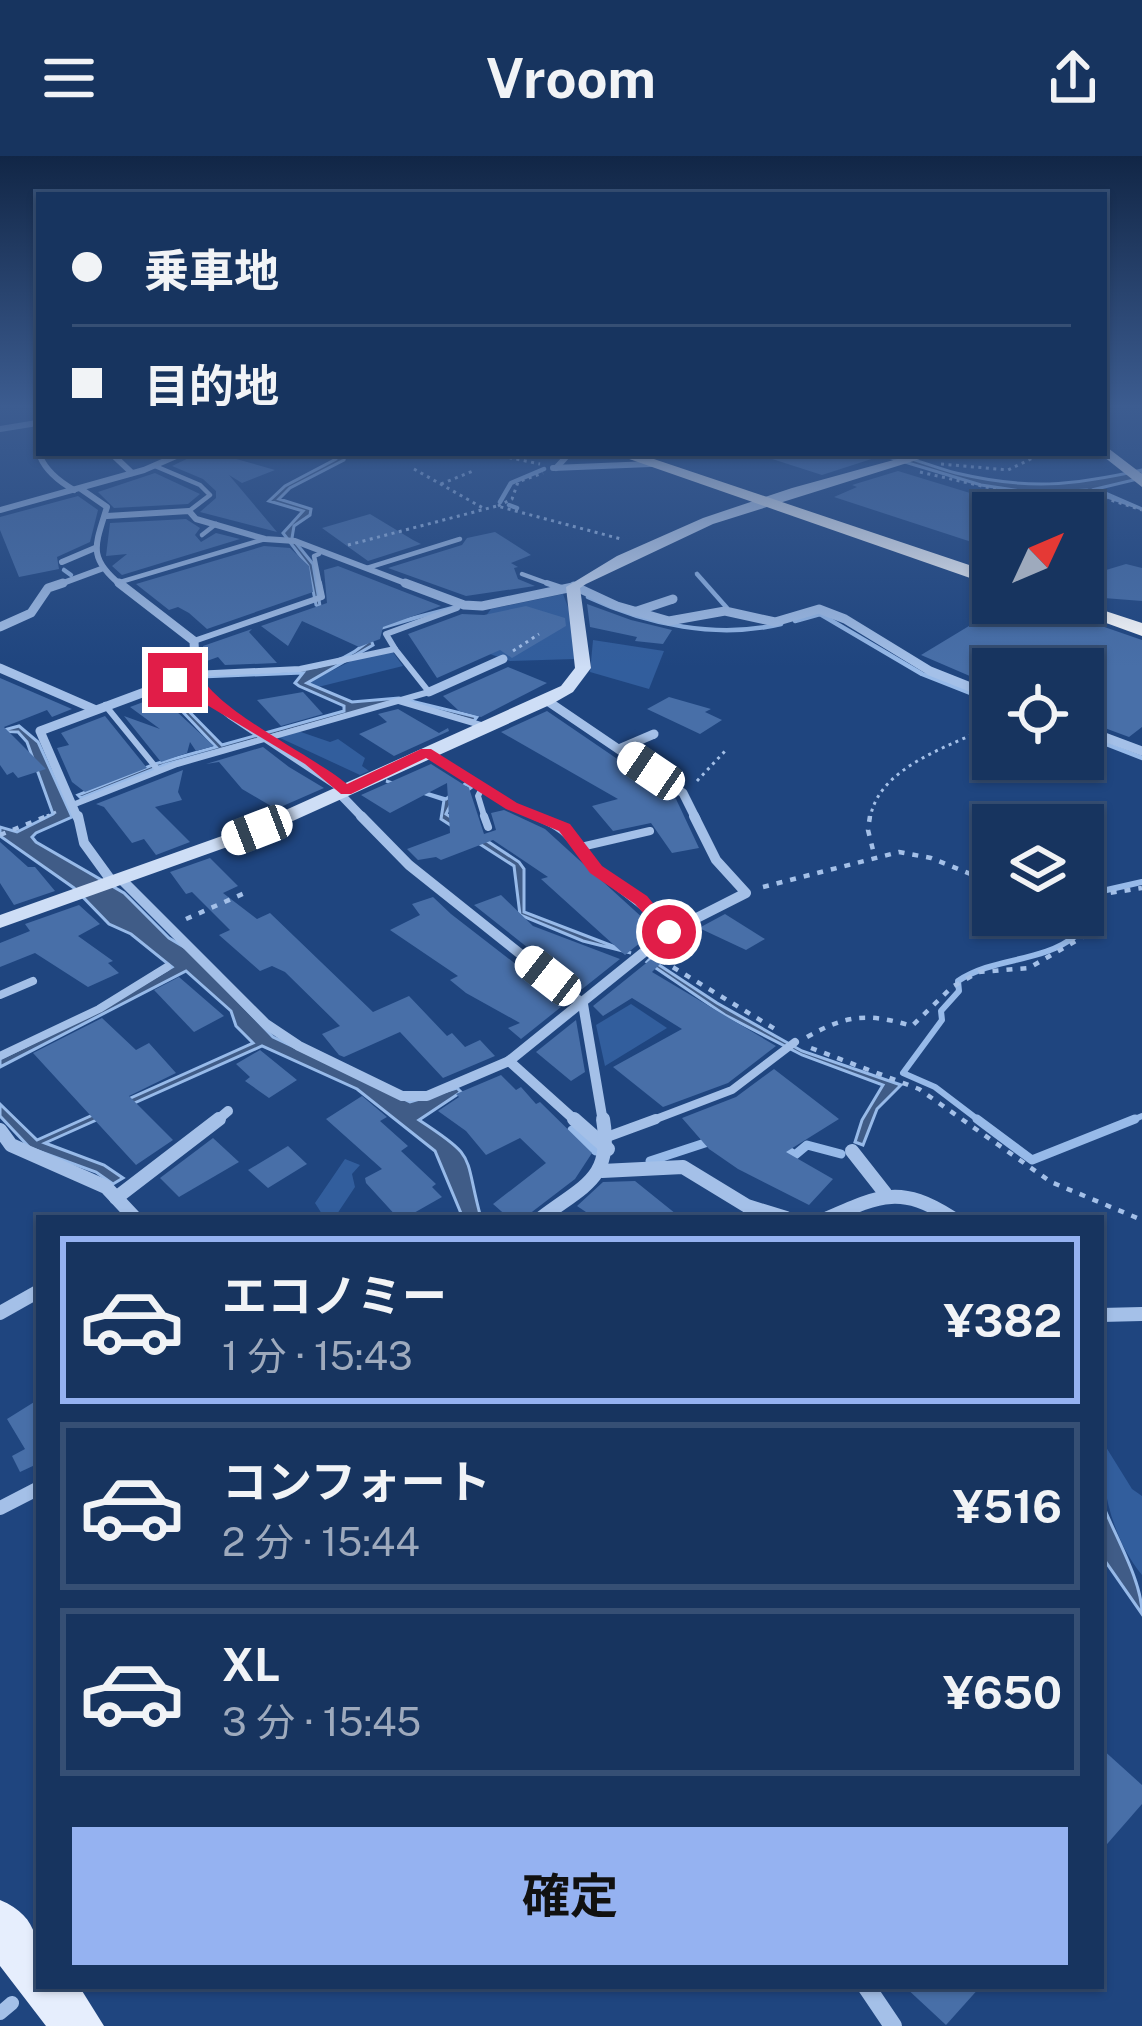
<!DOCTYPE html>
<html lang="ja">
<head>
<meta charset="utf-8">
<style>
  :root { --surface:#17345f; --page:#203c65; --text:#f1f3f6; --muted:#9eaabd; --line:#364f74; --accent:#95b2f1 }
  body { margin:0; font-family:"Public Sans","Noto Sans JP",sans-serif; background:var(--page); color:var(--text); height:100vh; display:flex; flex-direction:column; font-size:45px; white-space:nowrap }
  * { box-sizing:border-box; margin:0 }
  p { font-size:39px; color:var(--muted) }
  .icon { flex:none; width:66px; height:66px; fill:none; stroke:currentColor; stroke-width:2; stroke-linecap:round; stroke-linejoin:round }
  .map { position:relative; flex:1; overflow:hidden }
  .details { position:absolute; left:36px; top:1059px; width:1068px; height:774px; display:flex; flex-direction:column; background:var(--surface); border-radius:0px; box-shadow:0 3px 9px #0004,0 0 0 3px var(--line) }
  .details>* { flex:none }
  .hud { position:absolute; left:36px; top:36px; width:1071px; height:264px; border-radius:0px; box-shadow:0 3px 9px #0004,0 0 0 3px var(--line); display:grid; align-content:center; height:264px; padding:0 36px; background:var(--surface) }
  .needle { width:78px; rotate:46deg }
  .tools { position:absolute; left:972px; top:336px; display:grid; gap:24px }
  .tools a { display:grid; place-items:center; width:132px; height:132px; border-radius:0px; background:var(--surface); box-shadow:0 3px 9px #0004,0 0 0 3px var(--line); font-size:60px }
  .end { position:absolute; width:54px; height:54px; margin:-27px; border:15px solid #e11d48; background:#fff; box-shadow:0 0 0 6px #fff }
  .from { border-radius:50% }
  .car { position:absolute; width:36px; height:72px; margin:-36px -18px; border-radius:15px; box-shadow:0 0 9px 3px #0007; background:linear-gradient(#fff 24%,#345 0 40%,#fff 0 76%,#345 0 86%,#fff 0) }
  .hud b { display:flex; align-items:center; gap:42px; height:114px; font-size:45px }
  .hud b+b { border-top:3px solid var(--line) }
  .hud i { width:30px; height:30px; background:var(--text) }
  ul { padding:21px 0 0; list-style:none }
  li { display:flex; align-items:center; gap:36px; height:168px; margin:0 24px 18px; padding:0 12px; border:6px solid var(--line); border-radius:0px }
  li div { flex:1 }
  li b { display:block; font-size:45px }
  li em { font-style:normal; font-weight:700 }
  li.current { border-color:var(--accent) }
  li>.icon { width:108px; height:108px; stroke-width:1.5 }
  .action { display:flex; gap:24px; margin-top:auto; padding:24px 36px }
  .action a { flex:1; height:138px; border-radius:0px; background:var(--accent); color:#111; font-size:48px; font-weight:700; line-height:138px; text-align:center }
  header { display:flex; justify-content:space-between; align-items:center; height:156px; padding:0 36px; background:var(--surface); font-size:54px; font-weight:700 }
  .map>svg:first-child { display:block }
</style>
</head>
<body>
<header><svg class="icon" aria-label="menu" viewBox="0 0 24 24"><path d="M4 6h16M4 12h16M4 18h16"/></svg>Vroom<svg class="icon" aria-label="share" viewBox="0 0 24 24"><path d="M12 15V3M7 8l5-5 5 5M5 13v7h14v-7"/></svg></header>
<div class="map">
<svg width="1142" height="1870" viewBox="0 0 1142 1870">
  <rect width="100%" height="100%" fill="#1f457f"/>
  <!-- green -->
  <g fill="#325e9d">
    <path d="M563,438L573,464L575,503L510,505L490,498L480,468L491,453Z"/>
    <path d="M593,484L664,495L649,533L590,516Z"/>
    <path d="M392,495L403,510L318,531L309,526L355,503Z"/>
    <path d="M298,575L330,586L338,583L365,602L362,610L369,615L360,619L278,581Z"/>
    <path d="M631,848L667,872L605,910L596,869Z"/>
    <path d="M345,1003L360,1009L352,1018L355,1031L335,1061L322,1058L315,1047Z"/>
    <path d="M1101,1283L1132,1333L1142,1340V1419C1111,1381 1101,1330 1101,1283Z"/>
  </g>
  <!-- water -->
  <g fill="#405c87" stroke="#97bae9" stroke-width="3">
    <path d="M337,297H346L344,304L290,332L279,343L311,353L310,359L294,370L292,382L313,408L320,450L363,475L454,451L368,476L373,489L307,527L352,546L399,542L477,561L474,565L400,544L164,609L81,642L78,639L155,608L216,591L162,534L166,532L222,589L344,555V550L299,530L295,527L303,517L201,521C259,505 315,530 366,487L316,449L308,410L283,377L303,355L269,345L285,330L336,303Z"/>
    <path d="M875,297C904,297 928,310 956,317C1028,334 1071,330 1142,314V322L1096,333L1142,353L1087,334L1034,337L981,329Z"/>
    <path d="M19,570L38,586L72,661L36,677L32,681L36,686L124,737L169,782L189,794L273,881L410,946L457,932L461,936L419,964C479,1003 463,997 481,1062H463L435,995L357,933L262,890L45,987L104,1009L123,1022L113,1028L96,1016L30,992L0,960V948L37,984L253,887L236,870L231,855L186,815L0,911V903L101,853L172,811L131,778L109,768L74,732L0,680V671L17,676L53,658L27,586L18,576L0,575Z"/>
    <path d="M386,625L446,643L465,628L472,631L452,646L446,658L519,706L524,713V756L631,797L583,785L520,759L514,710L441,663L444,644Z"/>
    <path d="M650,803L717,847L802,895L901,929L877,953L863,989L855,986L862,964L883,929L802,899L725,859L647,806Z"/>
    <path d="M1101,1344C1114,1379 1142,1424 1142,1458L1101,1399Z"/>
  </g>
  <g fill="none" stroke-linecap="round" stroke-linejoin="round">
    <!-- stream-far2 -->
    <g stroke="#97bae9" stroke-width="4.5">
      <path d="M500,346L511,327L544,313"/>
      <path d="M509,349L517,352"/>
      <path d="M64,414L71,419"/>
      <path d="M697,418L727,452"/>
      <path d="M588,441C648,469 717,483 781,468"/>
      <path d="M795,465L820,458L922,518L993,546"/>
      <path d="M1083,579L1142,602"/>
    </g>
    <!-- stream-far1 -->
    <g stroke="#97bae9" stroke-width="6">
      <path d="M1089,738L1142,726"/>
      <path d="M981,966L935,931L903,917L942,864L941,855L959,835L958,825C996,800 1040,808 1077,779L1080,759"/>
      <path d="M1128,966L1142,960"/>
    </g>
    <!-- stream -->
    <g stroke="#97bae9" stroke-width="9">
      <path d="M977,963L1032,1004L1135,963"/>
      <path d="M572,974L596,995"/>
      <path d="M783,992L795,999L807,989L841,998"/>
      <path d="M650,1005L711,985"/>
    </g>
  </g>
  <!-- building -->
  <g fill="#486fa8">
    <path d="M191,297H215L275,314L242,327L229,319L277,376L200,356L216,342V335L203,323L172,310L195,299Z"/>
    <path d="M766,297H890L822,319L766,301Z"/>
    <path d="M898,315L993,344V393L834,341L857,331L852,329Z"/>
    <path d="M155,317L200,338L188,348L114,352L98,336Z"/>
    <path d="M78,340L98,354L90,386L57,401L59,413L19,421L0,374V361Z"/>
    <path d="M370,358L413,384L421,388L368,405L322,372Z"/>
    <path d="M186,363L200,372L195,379L201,386L216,377L240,383L122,419L112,410L127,398L106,400L110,367Z"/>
    <path d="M495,376L531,399L511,407L518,411L514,412L518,423L535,430L466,440L388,412L462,389L467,382Z"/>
    <path d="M264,390L290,392L309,410L313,436L207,473L189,457L178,451L169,454L136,428Z"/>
    <path d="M1126,408L1142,412V445L1091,441L1088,426L1101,420L1096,417Z"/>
    <path d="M338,410L402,435L441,450L383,471L380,483L359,491L302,465L288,490L261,470L327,447L324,414Z"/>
    <path d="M1007,447H1035L1142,484V571L1129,581L1083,564V513H993V530L921,499Z"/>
    <path d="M587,448L631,464L672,474L663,488L635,485L637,481L590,471Z"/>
    <path d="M526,450L565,462L566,470L512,502L500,494L437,522L408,478L462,458L484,459Z"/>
    <path d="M252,473L249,476L277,507L225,509L218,501L204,506L203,490Z"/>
    <path d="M508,511L547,527L481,561L459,555L443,540Z"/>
    <path d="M0,522L72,553L52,561L47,554L4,571L46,613L18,622L13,616L7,619L0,609Z"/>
    <path d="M303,536L323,558L281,570L257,544Z"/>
    <path d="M162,539L180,554L176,555L214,590L196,595L190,586L187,597L161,606L124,560L160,573L130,551Z"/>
    <path d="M669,541L711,553L705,556L722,564L700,578L647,553Z"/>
    <path d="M398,553L439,577L448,572L449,575L394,600L359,578L387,566L378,558Z"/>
    <path d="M547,555L676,643L699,692L672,697L651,667L613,675L592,650L618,643L501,576Z"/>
    <path d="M105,560L147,612L85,636L72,626L57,592L69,589L61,577Z"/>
    <path d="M263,591L289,611L324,632L276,653L242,633L219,606L206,608Z"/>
    <path d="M431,608L469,632L484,678L496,674L491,657L504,654L545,673L656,774L625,799L541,723L548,721L493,684L441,704L436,701L418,704L407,693L450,677L447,627L390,657L361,639Z"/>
    <path d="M183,614L178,636L182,644L155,651L190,686L156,699L144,683L132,687L104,651L96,648Z"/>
    <path d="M0,686L28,711H35L55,735L14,749L0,727Z"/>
    <path d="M210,702L238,730L223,737L257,763L270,757L373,856L409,840L447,880L452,877L465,891L480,884L495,900L443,922L400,876L344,901L339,899L322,878L340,870L285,816L272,810L260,815L219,779L230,774L192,736L186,738L170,716Z"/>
    <path d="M501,739L533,770L620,803L581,834L474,749Z"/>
    <path d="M433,741L451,758L566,847L521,883L508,872L520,867L466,837L450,824L458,820L390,774L420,759L412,748Z"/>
    <path d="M79,749L100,768L78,780L113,805L108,807L119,817L88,831L35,797L0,811V787L30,775L25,768Z"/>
    <path d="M725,758L765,783L746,794L699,772Z"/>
    <path d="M676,783L682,786L652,816L776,890L728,927L663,951L613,911L682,873L632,842L603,860L593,850Z"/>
    <path d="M179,821L224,860L194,876L154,834Z"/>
    <path d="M102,862L136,894L149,887L176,917L129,940L173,984L136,1009L33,897Z"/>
    <path d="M576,864L585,916L571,925L536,896Z"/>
    <path d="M260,894L297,924L269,942L245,925L250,921L236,908Z"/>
    <path d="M774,913L839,963L786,996L833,1023L809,1049L738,1013L709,993L682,962L736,941Z"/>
    <path d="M501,919L516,934L521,931L536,948L540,946L592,997L575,1023L524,1062H509L493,1048L546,1007L520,982L486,999L466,975L438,955L459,941L456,938Z"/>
    <path d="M362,940L387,961L380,965L408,990L401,995L436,1028L432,1031L442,1041L405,1062H398L366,1027L365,1022L382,1013L326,963Z"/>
    <path d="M213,982L239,1006L179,1041L160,1022Z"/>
    <path d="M288,990L307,1008L268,1032L248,1014Z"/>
    <path d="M635,1025L681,1062H607L601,1056L592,1060L577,1050L603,1026Z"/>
    <path d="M39,1243V1316L35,1309L20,1316L12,1300L25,1293L7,1263Z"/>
    <path d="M1101,1592L1142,1629V1648L1101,1695Z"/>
    <path d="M904,1830H981L946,1869Z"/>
  </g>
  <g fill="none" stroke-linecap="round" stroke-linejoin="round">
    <!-- path-far1 -->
    <g stroke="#a4c0e8" stroke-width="3" stroke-dasharray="3 4.5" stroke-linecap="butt">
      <path d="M487,297L540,308"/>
      <path d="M941,308L1008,314L1043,297"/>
      <path d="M414,313L483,352"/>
      <path d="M920,316L1021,339H1095L1142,354"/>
      <path d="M441,328L473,315"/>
      <path d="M498,350L512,343L518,326L543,317"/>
      <path d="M348,389L497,350L621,383"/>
      <path d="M513,495L539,478"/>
      <path d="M697,625L726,594"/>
      <path d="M40,663L56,656"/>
      <path d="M870,663C878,610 952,590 993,569"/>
    </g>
    <!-- path -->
    <g stroke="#a4c0e8" stroke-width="4.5" stroke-dasharray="6 8" stroke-linecap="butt">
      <path d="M870,660L868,674L875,702"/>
      <path d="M0,679L47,660"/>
      <path d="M763,731L899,696L931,702L993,727"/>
      <path d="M1083,741L1142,732"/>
      <path d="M186,763L247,736"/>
      <path d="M661,804L780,876"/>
      <path d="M807,881C848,858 868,857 912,870L952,831L979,816L1029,812L1086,779L1093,741"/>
      <path d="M811,892L919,933L1051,1026L1142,1064"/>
    </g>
    <!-- lane-far4 -->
    <g stroke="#a4c0e8" stroke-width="4.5">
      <path d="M155,310L200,329L210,339L189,355"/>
      <path d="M202,379L216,368"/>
      <path d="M319,398L314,400L320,430"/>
      <path d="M367,412L460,383"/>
      <path d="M522,418L555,430"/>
      <path d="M117,427L265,383"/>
    </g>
    <!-- lane-far3 -->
    <g stroke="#a4c0e8" stroke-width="6">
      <path d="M547,427L565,433"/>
      <path d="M194,485L322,441L319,427"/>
      <path d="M193,518L300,513L395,493L386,478L457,452"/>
      <path d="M399,545L484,570"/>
      <path d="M105,549L158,614"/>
      <path d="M427,596L511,650L542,663"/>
      <path d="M482,632L478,640L485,663"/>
      <path d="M75,648L177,608L429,536L395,493"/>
    </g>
    <!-- lane-far2 -->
    <g stroke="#a4c0e8" stroke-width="8">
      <path d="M484,660L488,671"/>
      <path d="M535,660C576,676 569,688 598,714C623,737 645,748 669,776"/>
      <path d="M581,691L650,675"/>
      <path d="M0,839L33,825"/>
      <path d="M0,900L99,853L167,811"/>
      <path d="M648,966L732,934L795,886"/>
    </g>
    <!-- lane-far1 -->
    <path stroke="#a4c0e8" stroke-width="10" d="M607,981L656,963"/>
    <!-- lane -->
    <path stroke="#a4c0e8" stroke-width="14" d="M0,1857L12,1847"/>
    <!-- street-far4 -->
    <g stroke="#a4c0e8" stroke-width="6">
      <path d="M39,254C31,293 39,314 74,334"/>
      <path d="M0,273L37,267"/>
      <path d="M232,297H240"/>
      <path d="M114,300L132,317"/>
      <path d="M553,312L650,308"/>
      <path d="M556,312L567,300L620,297"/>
      <path d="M81,333L107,351C95,390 87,402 122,430"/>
      <path d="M0,354L144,314L183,297"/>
      <path d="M107,360L189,355L196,363L265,383L295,385L413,430"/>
      <path d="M62,406L95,392"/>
      <path d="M55,430L101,413"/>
    </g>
    <!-- street-far3 -->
    <g stroke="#a4c0e8" stroke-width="9">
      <path d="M119,427L194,485L196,530L231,559L346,635"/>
      <path d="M405,427L464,449L482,450L573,431"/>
      <path d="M574,430L617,450L669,465L725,455L775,466L819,453L845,463L930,515L993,540"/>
      <path d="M634,456L673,443"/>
      <path d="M0,471L31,457L48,432L63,427"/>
      <path d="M0,512L94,553"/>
      <path d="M429,536L503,503"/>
      <path d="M546,544L683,637L696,663"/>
      <path d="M1083,573L1142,595"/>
      <path d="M619,593L654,578"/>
      <path d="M340,638L364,663"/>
      <path d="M78,663L40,575L193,518"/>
    </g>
    <!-- street-far2 -->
    <g stroke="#a4c0e8" stroke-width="10">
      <path d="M78,660L84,687L113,727"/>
      <path d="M361,660L409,709L583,848L603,966"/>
      <path d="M122,724L266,868L299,890L402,940H427L509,905L577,966"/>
      <path d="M509,905L669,776L746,737L716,704L694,660"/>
      <path d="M215,966L228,955"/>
    </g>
    <!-- street-far1 -->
    <g stroke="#a4c0e8" stroke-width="14">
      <path d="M574,963L608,993"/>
      <path d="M0,974L11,989L106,1031L135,1062"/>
      <path d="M852,995L885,1037"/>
      <path d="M602,1015L683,1011L747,1050L786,1062"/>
      <path d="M116,1042L219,963"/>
      <path d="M541,1062C584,1029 613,1023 603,963"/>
      <path d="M828,1062C880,1039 901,1029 952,1062"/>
      <path d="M0,1157L39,1135"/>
      <path d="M1101,1159L1142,1158"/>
      <path d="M0,1352L39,1332"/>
    </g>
    <!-- street -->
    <path stroke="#a4c0e8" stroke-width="18" d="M866,1830L893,1870"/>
    <!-- secondary -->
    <path fill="#cedef6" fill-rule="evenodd" d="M919,297H939L713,368L586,428L580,432L591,512L573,536L552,548L264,678L0,772V759L250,670L561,530L575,512L566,431L617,400L703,362L792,332Z"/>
    <!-- primary -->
    <g fill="#e6eefd" fill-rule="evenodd">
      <path d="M1104,289L1142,318V331L1099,297H1104Z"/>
      <path d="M0,1744C41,1761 39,1791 39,1830H79L104,1870H46L0,1810Z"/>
    </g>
    <!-- highway -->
    <g fill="#fff" fill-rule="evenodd">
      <path d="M612,297H636L993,417V430Z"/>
      <path d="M1051,447H1081L1142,467V480Z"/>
    </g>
  </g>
  <!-- sky -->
  <linearGradient id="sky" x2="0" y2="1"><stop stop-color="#112646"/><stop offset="0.49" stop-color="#3c5c90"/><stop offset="1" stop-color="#3c5c90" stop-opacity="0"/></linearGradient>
  <rect width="1142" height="511" fill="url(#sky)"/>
  <!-- route -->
  <path fill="#e11d48" d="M188,515H198C214,554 309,597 347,628L421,593H431L517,647L570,668L602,710L647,740L677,776L663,779L635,748L590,717L559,675L506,653L426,602L351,638H341L305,608L207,549L188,523L175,527L168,524Z"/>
</svg>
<div class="tools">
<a><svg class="needle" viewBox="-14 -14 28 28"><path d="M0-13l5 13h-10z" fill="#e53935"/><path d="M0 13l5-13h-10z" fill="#9eaabd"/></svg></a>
<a><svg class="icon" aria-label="locate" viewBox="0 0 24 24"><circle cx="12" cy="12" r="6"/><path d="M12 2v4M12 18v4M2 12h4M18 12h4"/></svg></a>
<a><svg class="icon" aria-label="layers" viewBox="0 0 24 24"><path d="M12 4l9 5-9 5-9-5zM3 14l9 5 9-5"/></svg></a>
</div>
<i class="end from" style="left:669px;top:776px"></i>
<i class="end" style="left:175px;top:524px"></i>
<i class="car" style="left:651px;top:615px;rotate:304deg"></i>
<i class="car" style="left:257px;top:674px;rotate:249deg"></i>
<i class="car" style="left:548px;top:820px;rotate:308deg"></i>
<div class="hud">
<b><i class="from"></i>乗車地</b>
<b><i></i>目的地</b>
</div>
<section class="details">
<ul>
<li class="current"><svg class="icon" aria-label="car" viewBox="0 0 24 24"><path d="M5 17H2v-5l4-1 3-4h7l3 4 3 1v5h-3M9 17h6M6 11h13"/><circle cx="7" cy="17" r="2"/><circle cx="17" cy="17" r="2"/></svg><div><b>エコノミー</b><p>1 分 · 15:43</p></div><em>¥382</em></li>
<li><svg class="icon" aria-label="car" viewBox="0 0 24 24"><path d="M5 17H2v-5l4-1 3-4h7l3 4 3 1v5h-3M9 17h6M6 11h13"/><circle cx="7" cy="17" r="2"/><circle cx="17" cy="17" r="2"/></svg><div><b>コンフォート</b><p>2 分 · 15:44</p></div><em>¥516</em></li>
<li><svg class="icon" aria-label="car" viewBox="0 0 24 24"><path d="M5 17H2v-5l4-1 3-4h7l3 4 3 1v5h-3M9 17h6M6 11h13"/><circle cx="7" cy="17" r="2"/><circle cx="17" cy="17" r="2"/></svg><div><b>XL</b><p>3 分 · 15:45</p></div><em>¥650</em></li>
</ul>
<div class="action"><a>確定</a></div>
</section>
</div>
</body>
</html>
